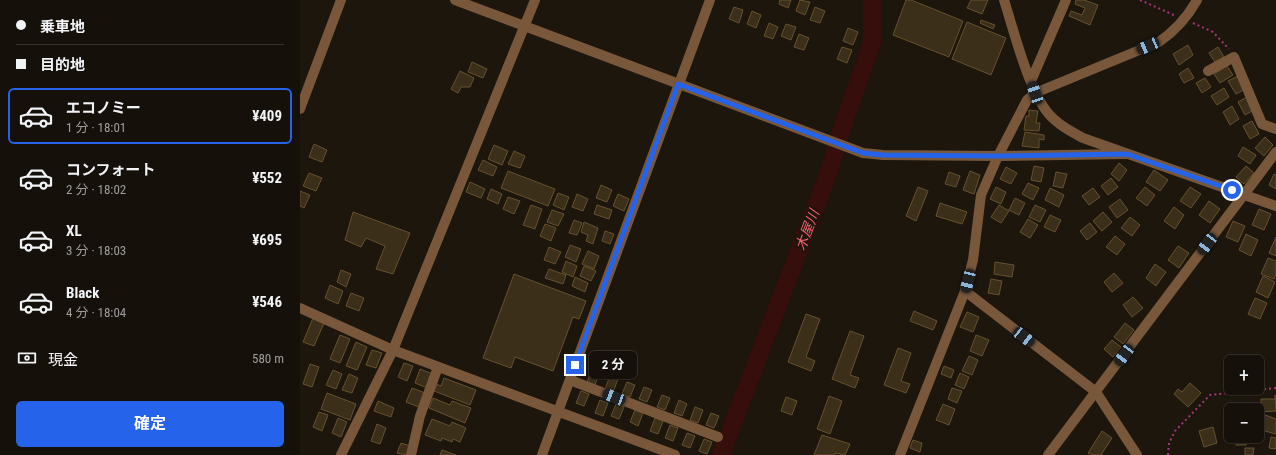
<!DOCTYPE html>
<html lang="ja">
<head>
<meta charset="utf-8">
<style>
  :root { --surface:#15100a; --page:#221e18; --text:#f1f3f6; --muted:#9d9d9c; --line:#34302b; --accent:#2563eb }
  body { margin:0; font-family:"Roboto Condensed","Noto Sans JP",sans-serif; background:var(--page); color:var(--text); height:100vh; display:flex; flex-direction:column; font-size:15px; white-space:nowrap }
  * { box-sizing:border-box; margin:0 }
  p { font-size:13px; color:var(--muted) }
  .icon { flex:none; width:22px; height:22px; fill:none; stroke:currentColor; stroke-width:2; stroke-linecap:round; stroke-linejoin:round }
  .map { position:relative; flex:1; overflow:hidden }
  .side { display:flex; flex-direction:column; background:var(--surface); width:300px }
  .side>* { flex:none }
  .hud { display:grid; align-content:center; height:88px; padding:0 16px; background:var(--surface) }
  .fabs { position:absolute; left:924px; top:355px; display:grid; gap:8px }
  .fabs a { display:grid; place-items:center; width:40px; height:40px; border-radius:6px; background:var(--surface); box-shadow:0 1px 3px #0004,0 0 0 1px var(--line); font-size:20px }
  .end { position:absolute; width:18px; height:18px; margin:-9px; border:5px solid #2563eb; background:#fff; box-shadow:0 0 0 2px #fff }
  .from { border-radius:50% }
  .bubble { position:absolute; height:28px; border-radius:6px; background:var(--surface); box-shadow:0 1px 3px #0004,0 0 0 1px var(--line); font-size:13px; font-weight:700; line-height:28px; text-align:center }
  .car { position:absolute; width:12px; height:24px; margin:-12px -6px; border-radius:5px; box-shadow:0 0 3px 1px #0007; background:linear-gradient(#222 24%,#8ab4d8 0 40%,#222 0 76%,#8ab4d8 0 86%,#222 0) }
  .hud b { display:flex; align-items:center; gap:14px; height:38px; font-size:15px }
  .hud b+b { border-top:1px solid var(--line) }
  .hud i { width:10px; height:10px; background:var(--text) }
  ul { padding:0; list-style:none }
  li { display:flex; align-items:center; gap:12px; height:56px; margin:0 8px 6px; padding:0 8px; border:2px solid transparent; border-radius:6px }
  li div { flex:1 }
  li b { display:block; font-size:15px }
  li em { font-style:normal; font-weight:700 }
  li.selected { border-color:var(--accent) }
  li>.icon { width:36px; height:36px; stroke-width:1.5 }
  .pay { display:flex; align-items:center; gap:10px; height:44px; padding:0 16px; font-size:15px }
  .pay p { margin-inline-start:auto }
  .primary-button { display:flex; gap:8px; margin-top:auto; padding:8px 16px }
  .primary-button a { flex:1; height:46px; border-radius:6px; background:var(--accent); color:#fff; font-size:16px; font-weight:700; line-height:46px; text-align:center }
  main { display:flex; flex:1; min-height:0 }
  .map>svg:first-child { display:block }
</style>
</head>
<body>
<main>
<section class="side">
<div class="hud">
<b><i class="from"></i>乗車地</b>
<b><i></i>目的地</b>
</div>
<ul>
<li class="selected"><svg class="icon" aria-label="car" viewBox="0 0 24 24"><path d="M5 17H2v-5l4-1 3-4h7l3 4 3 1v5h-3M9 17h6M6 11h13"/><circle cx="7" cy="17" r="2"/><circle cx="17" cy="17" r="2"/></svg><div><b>エコノミー</b><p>1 分 · 18:01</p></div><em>¥409</em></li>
<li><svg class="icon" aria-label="car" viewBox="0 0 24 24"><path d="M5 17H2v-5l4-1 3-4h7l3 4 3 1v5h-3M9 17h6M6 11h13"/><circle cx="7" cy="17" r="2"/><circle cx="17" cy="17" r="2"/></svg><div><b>コンフォート</b><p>2 分 · 18:02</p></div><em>¥552</em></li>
<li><svg class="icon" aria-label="car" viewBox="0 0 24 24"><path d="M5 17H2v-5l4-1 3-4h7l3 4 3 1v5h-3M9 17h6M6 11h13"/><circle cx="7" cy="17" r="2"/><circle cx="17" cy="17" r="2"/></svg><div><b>XL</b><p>3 分 · 18:03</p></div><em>¥695</em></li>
<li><svg class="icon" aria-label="car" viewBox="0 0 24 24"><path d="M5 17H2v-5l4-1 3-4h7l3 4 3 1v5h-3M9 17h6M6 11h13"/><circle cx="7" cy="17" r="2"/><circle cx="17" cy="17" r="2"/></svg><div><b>Black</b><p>4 分 · 18:04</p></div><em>¥546</em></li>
</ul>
<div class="pay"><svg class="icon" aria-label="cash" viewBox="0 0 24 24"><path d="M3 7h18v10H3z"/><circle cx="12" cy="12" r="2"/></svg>現金<p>580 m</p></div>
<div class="primary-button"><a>確定</a></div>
</section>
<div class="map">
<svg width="976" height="455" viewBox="0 0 976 455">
  <rect width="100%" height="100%" fill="#1c160d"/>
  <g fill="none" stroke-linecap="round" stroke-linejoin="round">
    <!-- river -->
    <path stroke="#360e0b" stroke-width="18" d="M421,455L530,169L539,137L572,43V0"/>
  </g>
  <!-- building -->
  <g fill="#3c2f1a" stroke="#66512d">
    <path d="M480,0H491L488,8L479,4Z"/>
    <path d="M500,0L510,2L505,15L496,11Z"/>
    <path d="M606,0H611L663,21L649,57L593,35Z"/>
    <path d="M671,0H688L682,14L667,8Z"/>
    <path d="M776,0H784L798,5L790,25L769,16L771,11L782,15L785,8L775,4Z"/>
    <path d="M434,7L443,10L439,23L429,19Z"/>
    <path d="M515,7L525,11L520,23L510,20Z"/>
    <path d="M452,11L461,15L456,28L447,24Z"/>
    <path d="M681,20L695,25L693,29L680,23Z"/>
    <path d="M667,22L706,38L691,75L652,59Z"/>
    <path d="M469,23L478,27L473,39L464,36Z"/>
    <path d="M486,24L496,27L491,40L481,36Z"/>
    <path d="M548,28L558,32L553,45L543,41Z"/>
    <path d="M499,34L509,38L504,50L494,47Z"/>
    <path d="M888,45L893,55L879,65L873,54Z"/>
    <path d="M542,47L552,50L547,63L537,59Z"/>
    <path d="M918,47L924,57L915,62L909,53Z"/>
    <path d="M172,62L187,69L183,78L168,72Z"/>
    <path d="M927,66L933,75L920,83L914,74Z"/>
    <path d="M888,68L894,78L884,83L879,74Z"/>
    <path d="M160,71L174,78L170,87H161L158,93L151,89Z"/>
    <path d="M938,76L945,89L936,94L928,81Z"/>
    <path d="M905,78L911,87L902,93L896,83Z"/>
    <path d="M924,88L929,97L917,105L911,96Z"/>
    <path d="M947,97L954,110L945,115L938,102Z"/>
    <path d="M932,106L939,119L930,125L923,112Z"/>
    <path d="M729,110L738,111L736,123H740L739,131L724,130L726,116H729Z"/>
    <path d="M952,121L959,134L950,139L943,126Z"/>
    <path d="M725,132L744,135V140L739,139V148L722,146Z"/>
    <path d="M965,137L973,145L964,156L955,148Z"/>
    <path d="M14,144L27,150L22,162L9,157Z"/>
    <path d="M194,145L208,151L202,165L188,159Z"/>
    <path d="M943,147L956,155L950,164L938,156Z"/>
    <path d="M214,151L225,156L220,168L208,164Z"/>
    <path d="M183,160L197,167L193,176L178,170Z"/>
    <path d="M819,163L827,170L819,181L811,174Z"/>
    <path d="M734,166L744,168L741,182L731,180Z"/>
    <path d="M946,166L954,173L944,184L936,177Z"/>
    <path d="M706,167L717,173L711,184L700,179Z"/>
    <path d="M854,170L868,180L860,191L846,182Z"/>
    <path d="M208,171L255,189L248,206L201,188Z"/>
    <path d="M670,171L680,175L674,194L663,190Z"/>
    <path d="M649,172L660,176L656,187L645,184Z"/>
    <path d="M756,172L767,174L763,188L753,186Z"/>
    <path d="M9,173L22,178L16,191L3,186Z"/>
    <path d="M974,174L976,175V189L969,185Z"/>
    <path d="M811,178L818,187L808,195L801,186Z"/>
    <path d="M170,182L185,189L181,198L166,192Z"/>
    <path d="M728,183L739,188L733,200L722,194Z"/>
    <path d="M301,185L312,190L307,202L296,198Z"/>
    <path d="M618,187L628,191L616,221L606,216Z"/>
    <path d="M696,187L706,192L701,204L690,199Z"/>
    <path d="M845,187L855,195L847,206L836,198Z"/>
    <path d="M890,187L901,194L891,208L880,201Z"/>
    <path d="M750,188L764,195L759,207L745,200Z"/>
    <path d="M793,188L800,197L789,205L782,196Z"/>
    <path d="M191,189L202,194L198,204L187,199Z"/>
    <path d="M0,191L10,195L4,208L0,206Z"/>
    <path d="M258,193L269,197L264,210L253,205Z"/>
    <path d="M277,194L288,199L283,211L272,207Z"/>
    <path d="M318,194L329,199L324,211L313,206Z"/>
    <path d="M208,197L220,201L214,214L203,209Z"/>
    <path d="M715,198L725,203L719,215L709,210Z"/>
    <path d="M820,199L828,210L817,218L809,207Z"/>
    <path d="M909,201L920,209L910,223L899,215Z"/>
    <path d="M640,203L667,212L662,224L636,216Z"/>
    <path d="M231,205L242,209L235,229L223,225Z"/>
    <path d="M297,205L312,210L309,219L294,214Z"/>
    <path d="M699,205L709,211L701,223L691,217Z"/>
    <path d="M735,205L746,210L740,222L729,217Z"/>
    <path d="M874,207L884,215L875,229L864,221Z"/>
    <path d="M959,209L971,214L964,230L952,225Z"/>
    <path d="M252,210L264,214L258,226L247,222Z"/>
    <path d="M53,212L110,233L93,274L76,269L85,246L66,238L61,247L45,240Z"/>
    <path d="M803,212L812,222L802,231L793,221Z"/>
    <path d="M750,215L761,220L755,232L744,227Z"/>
    <path d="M830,217L840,225L832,236L821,228Z"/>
    <path d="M728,219L738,225L730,238L720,232Z"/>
    <path d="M274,220L282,223L277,235L269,233Z"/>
    <path d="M933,221L945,226L938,242L926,237Z"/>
    <path d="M284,222L298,228L293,244L286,241L288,235L281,232Z"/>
    <path d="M790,223L797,232L787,240L780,231Z"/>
    <path d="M245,224L256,228L251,241L240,236Z"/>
    <path d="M305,231L314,234L310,244L302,241Z"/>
    <path d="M946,234L958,240L951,256L939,250Z"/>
    <path d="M815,236L825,244L817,255L806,247Z"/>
    <path d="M976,237V256L969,253Z"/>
    <path d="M270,245L281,249L276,262L265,257Z"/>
    <path d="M878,246L889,253L879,268L868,260Z"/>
    <path d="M249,247L261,252L255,264L244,260Z"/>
    <path d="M288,251L299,256L294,269L282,264Z"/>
    <path d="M968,258L976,261V274L974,279L961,274Z"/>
    <path d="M266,261L277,266L273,277L262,272Z"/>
    <path d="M695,262L714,265L712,277L694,274Z"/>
    <path d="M855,264L866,272L856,286L846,278Z"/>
    <path d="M284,266L296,271L291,281L280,276Z"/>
    <path d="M249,269L266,275L263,284L245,278Z"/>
    <path d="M41,270L51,274L46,287L37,282Z"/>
    <path d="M814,273L823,283L812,292L804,282Z"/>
    <path d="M214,274L286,301L279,319L273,317L253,371L215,357L211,368L183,358Z"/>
    <path d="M963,276L975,282L968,298L956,292Z"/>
    <path d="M275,277L288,283L285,292L272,286Z"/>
    <path d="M691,279L702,281L699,295L688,293Z"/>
    <path d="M30,285L43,291L38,304L25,298Z"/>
    <path d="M51,293L64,298L59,311L46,306Z"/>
    <path d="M833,297L843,308L832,317L823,305Z"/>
    <path d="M955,298L967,303L960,319L948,314Z"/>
    <path d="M614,311L637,321L633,330L610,321Z"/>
    <path d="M667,312L679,317L673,332L660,327Z"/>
    <path d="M506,314L520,319L506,357L515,361L511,371L488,362Z"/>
    <path d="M13,318L24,323L14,346L3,342Z"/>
    <path d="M825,323L834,330L823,344L814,337Z"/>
    <path d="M550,331L564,336L550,375L559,378L555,388L532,379Z"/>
    <path d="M40,335L50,339L40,363L30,359Z"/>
    <path d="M676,335L689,340L682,356L670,351Z"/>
    <path d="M812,340L821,347L813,357L804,349Z"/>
    <path d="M56,342L67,347L57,370L46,366Z"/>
    <path d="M598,348L611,353L601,381L610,384L606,393L584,385Z"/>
    <path d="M72,350L82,353L76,368L66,365Z"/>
    <path d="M669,356L678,360L672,375L662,371Z"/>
    <path d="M104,363L113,366L107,381L98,377Z"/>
    <path d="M10,364L19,367L12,387L3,384Z"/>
    <path d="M644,366L654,370L651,378L641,374Z"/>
    <path d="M120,369L133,374L127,388L115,383Z"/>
    <path d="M292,369L299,372L295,385L287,382Z"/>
    <path d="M33,370L42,374L36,389L26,385Z"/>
    <path d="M660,373L669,377L664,389L655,385Z"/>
    <path d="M49,374L58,378L52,393L42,390Z"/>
    <path d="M310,376L318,379L313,392L305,389Z"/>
    <path d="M144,378L176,390L170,405L134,391L136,384L141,386Z"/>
    <path d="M327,382L335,385L330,397L322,394Z"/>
    <path d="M890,383L901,393L888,407L874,394L878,389L882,392Z"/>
    <path d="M344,387L352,390L347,402L339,399Z"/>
    <path d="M112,388L125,393L119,407L106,402Z"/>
    <path d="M652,388L662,391L657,403L648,399Z"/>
    <path d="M281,391L289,394L284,406L276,403Z"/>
    <path d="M27,393L56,404L50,420L21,409Z"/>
    <path d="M362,395L370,398L365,410L357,407Z"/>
    <path d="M975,395L976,411L961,412V399H975Z"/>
    <path d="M529,396L542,401L530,434L517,429Z"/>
    <path d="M486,397L497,401L492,415L481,411Z"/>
    <path d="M133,398L150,405L152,401L171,408L165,423L129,408Z"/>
    <path d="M300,400L308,403L303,416L295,413Z"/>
    <path d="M379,400L387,404L382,416L374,413Z"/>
    <path d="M78,401L94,408L91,417L74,411Z"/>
    <path d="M316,404L324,407L319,419L311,416Z"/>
    <path d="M643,404L655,409L649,425L636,420Z"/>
    <path d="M395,407L403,410L398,423L390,420Z"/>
    <path d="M335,410L343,413L338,426L330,422Z"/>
    <path d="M19,412L28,415L22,431L13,427Z"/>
    <path d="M411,413L419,416L414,428L406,425Z"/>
    <path d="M965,415L976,419V434L961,430Z"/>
    <path d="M38,418L47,422L41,437L32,433Z"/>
    <path d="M355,418L363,421L358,434L350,431Z"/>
    <path d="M132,419L150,426L152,422L166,428L160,442L153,439L152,442L142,438L141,441L125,435Z"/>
    <path d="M77,424L86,428L80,444L71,441Z"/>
    <path d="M370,425L378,428L373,441L365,438Z"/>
    <path d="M913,427L917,443L904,447L899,431Z"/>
    <path d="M802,431L812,438L801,455H792L788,453Z"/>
    <path d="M387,433L395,436L390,448L382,445Z"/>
    <path d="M522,435L550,444L545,455L535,453L534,455H514Z"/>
    <rect x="936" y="436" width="10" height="9"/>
    <path d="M971,437L976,438V449L969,448Z"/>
    <path d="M404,439L412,442L407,454L399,451Z"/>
    <path d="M613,440L622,443L620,452L610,448Z"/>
    <path d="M101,443L110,446L107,455L97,453Z"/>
    <path d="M945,448H954L953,455H945Z"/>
    <path d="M142,450L156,455H140Z"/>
  </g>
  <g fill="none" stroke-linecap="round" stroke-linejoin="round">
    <!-- path -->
    <g stroke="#a6347c" stroke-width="2" stroke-dasharray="2 3" stroke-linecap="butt">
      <path d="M840,0L876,16"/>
      <path d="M893,23L913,32L929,49"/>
      <path d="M868,455L869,443L875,431L910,395L976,388"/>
    </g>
    <!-- minor -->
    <g stroke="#78573a" stroke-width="10">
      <path d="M155,0L563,153L583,155L698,156L827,154"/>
      <path d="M704,0C714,31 728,89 748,113C757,124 770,131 783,138L976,206"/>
      <path d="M908,71L934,57L962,124L976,129"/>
      <path d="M731,81L766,0"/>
      <path d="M0,109L41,0"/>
      <path d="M665,291L796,392L837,455"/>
      <path d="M0,308L93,350L375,455"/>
      <path d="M270,380L418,437"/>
      <path d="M41,455L93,350L235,0"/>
      <path d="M111,455L120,416L138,367"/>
      <path d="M242,455L410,0"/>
      <path d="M600,455L665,291L673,260L681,195L698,156L727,100L735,93L859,42C876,30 887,18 897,0"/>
      <path d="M748,455L976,152"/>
    </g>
  </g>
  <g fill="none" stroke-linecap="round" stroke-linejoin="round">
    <!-- route -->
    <path stroke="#2563eb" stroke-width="5" d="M275,365L378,84L563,153L583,155L698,156L827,154L932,190"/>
  </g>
  <g text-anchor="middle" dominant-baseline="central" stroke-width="4" stroke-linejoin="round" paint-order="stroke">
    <!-- water labels -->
    <g font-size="14" font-style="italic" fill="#f5606f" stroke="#1c160d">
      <text transform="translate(507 230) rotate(-69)">木屋川</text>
    </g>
  </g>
</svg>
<div class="fabs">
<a>+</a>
<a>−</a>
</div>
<i class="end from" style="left:932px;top:190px"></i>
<i class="end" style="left:275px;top:365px"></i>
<div class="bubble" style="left:289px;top:351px;width:48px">2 分</div>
<i class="car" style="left:848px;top:46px;rotate:247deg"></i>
<i class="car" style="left:735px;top:93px;rotate:341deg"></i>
<i class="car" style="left:907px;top:244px;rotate:217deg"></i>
<i class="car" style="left:668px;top:281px;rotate:194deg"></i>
<i class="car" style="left:724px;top:337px;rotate:128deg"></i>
<i class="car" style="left:824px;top:355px;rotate:217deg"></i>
<i class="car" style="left:314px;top:397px;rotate:291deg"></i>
</div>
</main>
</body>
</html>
